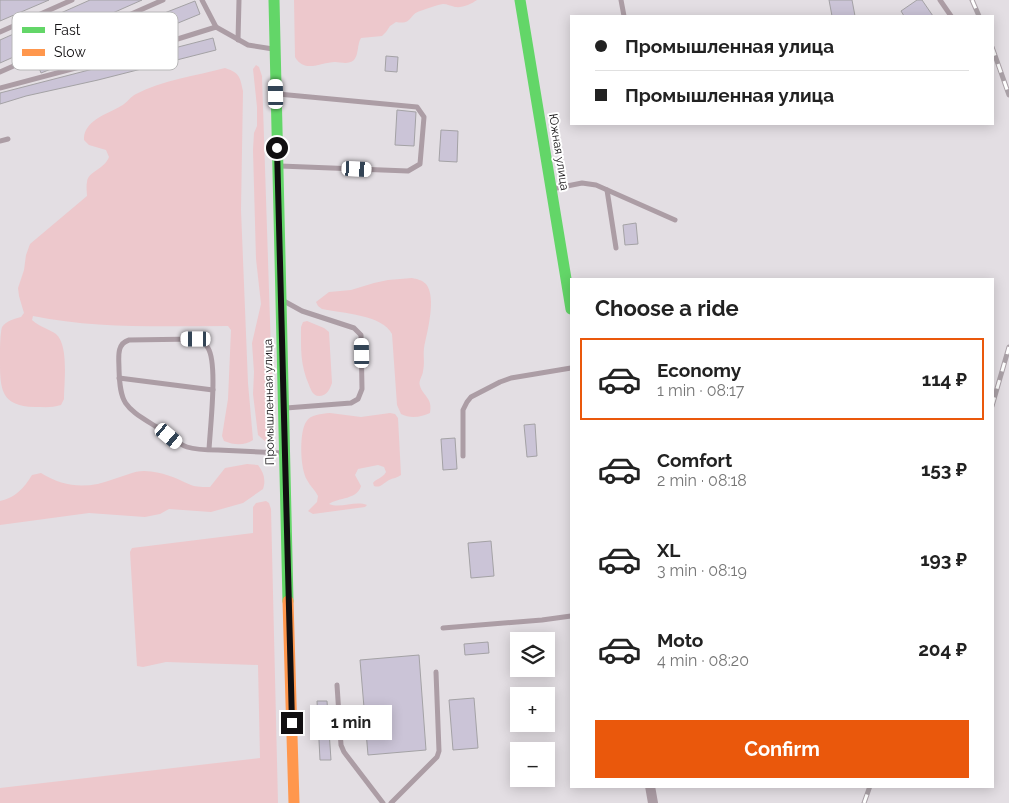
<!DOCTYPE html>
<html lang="en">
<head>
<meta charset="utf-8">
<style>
  :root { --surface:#fff; --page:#f6f6f6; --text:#222; --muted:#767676; --line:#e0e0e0; --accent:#ea580c }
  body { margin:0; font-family:Raleway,sans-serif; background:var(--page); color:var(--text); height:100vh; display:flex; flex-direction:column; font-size:19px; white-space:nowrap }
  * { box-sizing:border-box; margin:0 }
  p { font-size:16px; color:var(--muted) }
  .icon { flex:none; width:28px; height:28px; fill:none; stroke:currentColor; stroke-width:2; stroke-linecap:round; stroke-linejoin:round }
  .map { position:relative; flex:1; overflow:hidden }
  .drawer { position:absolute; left:570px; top:278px; width:424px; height:510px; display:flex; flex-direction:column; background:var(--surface); border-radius:0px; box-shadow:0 2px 12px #0003 }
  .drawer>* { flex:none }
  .guide { position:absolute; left:570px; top:15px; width:424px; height:110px; border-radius:0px; box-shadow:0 2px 12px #0003; display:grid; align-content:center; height:110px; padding:0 25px; background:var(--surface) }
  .buttons { position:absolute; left:510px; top:632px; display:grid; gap:10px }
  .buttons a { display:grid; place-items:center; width:45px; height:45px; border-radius:0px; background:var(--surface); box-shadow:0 2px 12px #0003; font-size:25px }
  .end { position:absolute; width:22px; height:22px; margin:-11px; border:6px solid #110f11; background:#fff; box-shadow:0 0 0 2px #fff }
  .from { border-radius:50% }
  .bubble { position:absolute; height:35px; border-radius:0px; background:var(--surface); box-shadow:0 2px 12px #0003; font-size:16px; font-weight:700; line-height:35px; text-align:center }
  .car { position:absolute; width:15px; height:30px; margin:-15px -8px; border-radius:6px; box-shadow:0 0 4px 1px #0007; background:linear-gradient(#fff 24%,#345 0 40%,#fff 0 76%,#345 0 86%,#fff 0) }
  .guide b { display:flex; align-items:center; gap:18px; height:48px; font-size:19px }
  .guide b+b { border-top:1px solid var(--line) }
  .guide i { width:12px; height:12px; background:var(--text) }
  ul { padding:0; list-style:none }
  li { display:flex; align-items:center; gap:15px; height:82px; margin:0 10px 8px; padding:0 15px; border:2px solid transparent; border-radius:0px }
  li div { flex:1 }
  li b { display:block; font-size:19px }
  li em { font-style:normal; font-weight:700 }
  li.active { border-color:var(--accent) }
  li>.icon { width:45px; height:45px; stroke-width:1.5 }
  h2 { padding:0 25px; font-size:22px; line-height:60px }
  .cta { display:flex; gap:10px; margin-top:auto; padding:10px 25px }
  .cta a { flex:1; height:58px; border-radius:0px; background:var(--accent); color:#fff; font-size:20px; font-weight:700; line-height:58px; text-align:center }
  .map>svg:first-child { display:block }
</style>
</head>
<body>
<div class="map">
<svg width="1009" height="803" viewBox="0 0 1009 803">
  <rect width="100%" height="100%" fill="#e3dee3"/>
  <!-- green -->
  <g fill="#edc8cc">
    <path d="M294,0H477C471,4 463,8 455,7C451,6 447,4 443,4C436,5 426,9 420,11C408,15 413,25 396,22L390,26L386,32L382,36L361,38C357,44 359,54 354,60C348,65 341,62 335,62C321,62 305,74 295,57Z"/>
    <path d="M256,65L259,67L262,76L273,413L272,433L270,440L266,442L258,435L253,394L254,372L252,343L261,304L256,259L253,150L254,133L257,126V107L253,69Z"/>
    <path d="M225,68C240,73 240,77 243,91L241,210L248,383L253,440C244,446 234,445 224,441L222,436L228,399L231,330L228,326C163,326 96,329 33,316L32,320C40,327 49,329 56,334C69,345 64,383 64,399L61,405C52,408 44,407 35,407C0,406 0,389 0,358C0,350 0,334 2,327C6,321 14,319 21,317L24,313L19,296L18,288L24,270L26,255L30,244L87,196C87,192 86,187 87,182C88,171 104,170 109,157L106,150L89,145L84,140C83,121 107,114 121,106C127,103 130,97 136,94C162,80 196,76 225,68Z"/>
    <path d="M412,278C417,279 422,280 426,284C437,298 427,332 424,348C423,356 425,363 423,371C423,376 418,380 420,386C423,396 433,398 430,413C422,417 410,419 401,414L397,405L392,334C383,315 342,313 322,309L318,306L316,302L329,292L351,290L374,283L388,280Z"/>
    <path d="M307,321L324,328L329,332L332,383C330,389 327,396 319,396C313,396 311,390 309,385C300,364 301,349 301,327L303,322Z"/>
    <path d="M330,413L361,417L390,413L395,414L398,418L401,475C397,478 393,478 389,480C382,484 381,488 374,486L373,483C377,478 383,478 386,472L384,467L378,465L358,469L355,475L361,486C357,500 339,497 329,504C341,509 355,500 367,505L365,507L313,514L308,511L317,502L318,496C315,490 310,486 307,480C300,469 299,433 306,422C311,414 321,414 330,413Z"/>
    <path d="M247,464L258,465C264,473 266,480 263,489L243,503L211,512L169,509L160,514L145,517L89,513L0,525V501C15,498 24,488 32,475L41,473C65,488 88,489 114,479C124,476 134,471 144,471C164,472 173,477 191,485C196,487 204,487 210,487L225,468Z"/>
    <path d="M266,501L269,503L271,509L278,803H0V788L260,758L258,665L166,662L143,667L137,666L130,552L132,548L253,533V507L256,503Z"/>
  </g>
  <!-- building -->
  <g fill="#cbc4d7" stroke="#a4a2a5">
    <path d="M0,0H49L0,21Z"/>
    <path d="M90,0H142L0,63V40Z"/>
    <path d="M829,0H852L855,16H832Z"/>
    <path d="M917,0H922L933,16H904L901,11Z"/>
    <path d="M195,1L200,14L161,30L159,26L41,73L37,63Z"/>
    <path d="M213,38L216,50L98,80L26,96L0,104V93Z"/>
    <path d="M386,56L398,57L397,72L385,71Z"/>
    <path d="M397,110L416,112L414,146L395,145Z"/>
    <path d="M441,130L458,131L457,162L439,161Z"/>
    <path d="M636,223L638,244L625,245L623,225Z"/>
    <path d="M535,424L537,456L527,457L524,425Z"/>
    <path d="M455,438L457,469L443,470L441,439Z"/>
    <path d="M491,541L494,576L471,578L468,543Z"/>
    <path d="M488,642L489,653L465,655L464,644Z"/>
    <path d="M419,655L426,750L368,755L360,660Z"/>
    <path d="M474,698L478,748L453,750L449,700Z"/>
    <path d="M317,701H327L331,760H320Z"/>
  </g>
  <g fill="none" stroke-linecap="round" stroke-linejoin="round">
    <!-- lane -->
    <g stroke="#ac9da5" stroke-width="5">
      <path d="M202,0L216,27"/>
      <path d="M621,0L624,16"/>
      <path d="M940,0L951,16"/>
      <path d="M0,32L72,0"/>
      <path d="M238,40L239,0"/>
      <path d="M0,72L163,0"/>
      <path d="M0,88L136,52L216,27L248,45L273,49"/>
      <path d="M278,94L417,107L424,117L420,164L408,171L280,166"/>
      <path d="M0,141L8,139"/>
      <path d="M552,189L582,183L596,185L675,220"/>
      <path d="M607,190L616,248"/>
      <path d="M282,300L302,311L354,328L361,335L362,389L358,399L351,403L286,408"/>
      <path d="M119,378L213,390"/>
      <path d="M209,450C210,428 218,364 208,348C205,342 201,341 196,339L129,340C116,344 119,358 119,369C120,405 125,407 155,426C166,432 175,443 187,447C196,450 208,450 218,450C239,451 261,452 283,453"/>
      <path d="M463,456V410L467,402L471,397L500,382L511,378L571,368"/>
      <path d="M443,628L542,620L571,616"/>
      <path d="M337,685L341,745L344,752L383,803"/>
      <path d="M391,803L437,757L439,751L436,672"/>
    </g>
    <!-- street -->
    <path stroke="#ac9da5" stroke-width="10" d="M650,786L653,803"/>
    <!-- fast -->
    <g stroke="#63d668" stroke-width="11">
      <path d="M274,0L288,601"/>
      <path d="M520,0L571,309"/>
    </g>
    <!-- slow -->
    <path stroke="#ff974d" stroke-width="11" d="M288,601L294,803"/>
    <!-- rail casing -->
    <g stroke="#aaa1a7" stroke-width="5">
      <g id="rail">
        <path d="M972,0L979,16"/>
        <path d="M992,47L1009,95"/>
        <path d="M992,406L1009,347"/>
        <path d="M864,803L870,786"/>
      </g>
    </g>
    <!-- rail -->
    <use href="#rail" stroke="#fff" stroke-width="3" stroke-dasharray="9" stroke-linecap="butt"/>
  </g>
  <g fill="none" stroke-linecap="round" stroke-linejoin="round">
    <!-- route -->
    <path stroke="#110f11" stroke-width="6" d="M277,148L292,723"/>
  </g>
  <g text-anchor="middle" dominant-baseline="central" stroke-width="4" stroke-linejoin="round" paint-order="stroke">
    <!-- street labels -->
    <g font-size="12" fill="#110f11" stroke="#fff">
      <text transform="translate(559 152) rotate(81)">Южная улица</text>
      <text transform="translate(269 402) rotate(-91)">Промышленная улица</text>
    </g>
  </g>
  <!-- legend -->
  <rect x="12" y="12" width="166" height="58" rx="8" fill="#fff" stroke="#b8b7b8" stroke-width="1"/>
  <rect x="22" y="27" width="23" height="6" fill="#63d668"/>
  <rect x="22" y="49" width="23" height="7" fill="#ff974d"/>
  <g font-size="14" fill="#110f11">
    <text x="54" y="35">Fast</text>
    <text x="54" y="57">Slow</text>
  </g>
</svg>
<div class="buttons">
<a><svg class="icon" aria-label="layers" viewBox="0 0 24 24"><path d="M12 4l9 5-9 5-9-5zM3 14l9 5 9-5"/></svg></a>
<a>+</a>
<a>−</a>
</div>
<i class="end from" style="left:277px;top:148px"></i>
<i class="end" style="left:292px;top:723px"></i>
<div class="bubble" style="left:310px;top:705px;width:82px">1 min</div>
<i class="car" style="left:276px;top:94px;rotate:359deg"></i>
<i class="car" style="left:357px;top:169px;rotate:93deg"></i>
<i class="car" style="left:196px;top:339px;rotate:270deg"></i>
<i class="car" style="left:362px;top:353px;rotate:359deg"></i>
<i class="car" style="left:169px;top:436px;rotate:130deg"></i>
<div class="guide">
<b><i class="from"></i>Промышленная улица</b>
<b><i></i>Промышленная улица</b>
</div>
<section class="drawer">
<h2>Choose a ride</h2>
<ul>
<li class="active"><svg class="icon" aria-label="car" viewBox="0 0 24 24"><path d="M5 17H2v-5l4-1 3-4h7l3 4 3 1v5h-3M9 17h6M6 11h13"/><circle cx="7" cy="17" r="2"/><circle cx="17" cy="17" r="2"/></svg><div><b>Economy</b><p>1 min · 08:17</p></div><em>114 ₽</em></li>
<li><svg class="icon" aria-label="car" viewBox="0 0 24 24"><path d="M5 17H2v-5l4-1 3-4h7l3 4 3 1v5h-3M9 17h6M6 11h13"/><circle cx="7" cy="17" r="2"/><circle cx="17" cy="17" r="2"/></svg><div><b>Comfort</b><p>2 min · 08:18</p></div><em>153 ₽</em></li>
<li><svg class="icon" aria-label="car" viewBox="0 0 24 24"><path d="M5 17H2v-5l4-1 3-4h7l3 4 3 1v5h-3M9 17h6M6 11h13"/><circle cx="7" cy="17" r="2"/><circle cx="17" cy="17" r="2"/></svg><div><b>XL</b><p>3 min · 08:19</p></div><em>193 ₽</em></li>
<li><svg class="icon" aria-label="car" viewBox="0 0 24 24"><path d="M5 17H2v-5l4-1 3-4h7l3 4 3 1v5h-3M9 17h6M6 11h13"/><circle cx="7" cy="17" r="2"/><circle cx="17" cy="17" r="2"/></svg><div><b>Moto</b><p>4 min · 08:20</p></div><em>204 ₽</em></li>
</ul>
<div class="cta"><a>Confirm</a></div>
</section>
</div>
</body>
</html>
